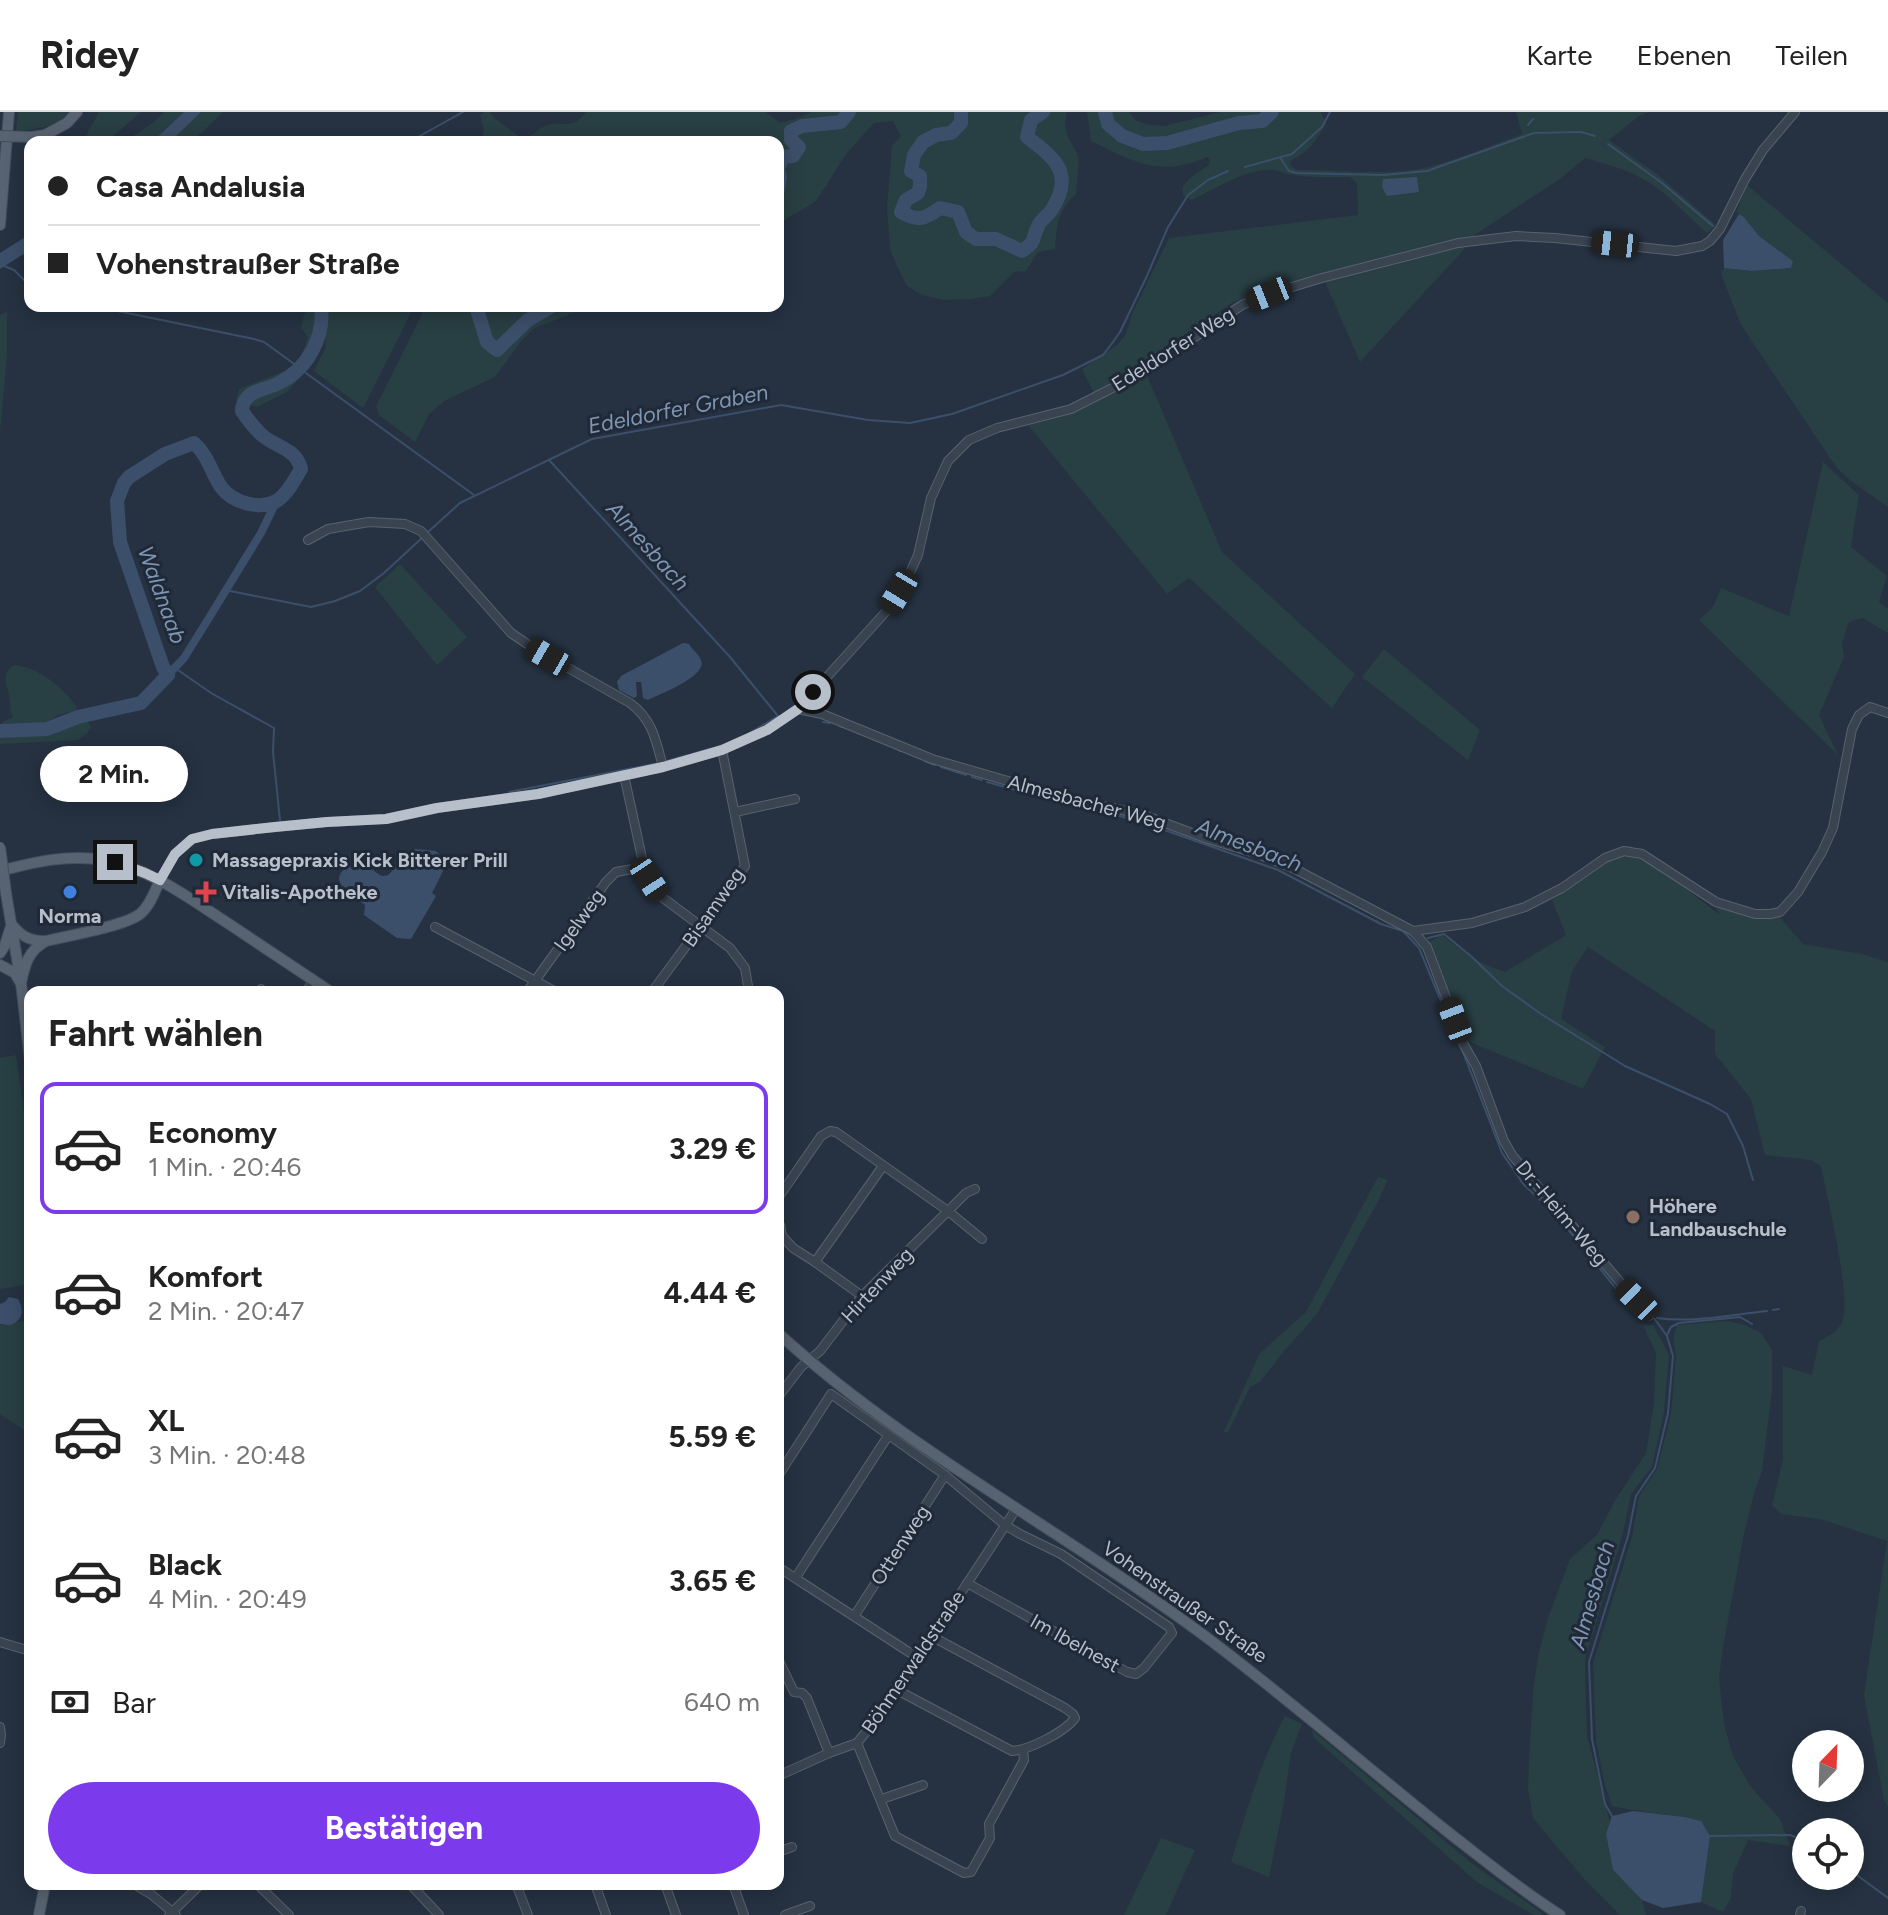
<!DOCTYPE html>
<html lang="de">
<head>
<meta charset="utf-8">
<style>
  :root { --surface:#fff; --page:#f6f6f6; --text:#222; --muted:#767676; --line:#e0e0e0; --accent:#7c3aed }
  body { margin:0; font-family:Figtree,sans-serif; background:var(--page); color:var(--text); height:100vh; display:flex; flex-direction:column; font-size:30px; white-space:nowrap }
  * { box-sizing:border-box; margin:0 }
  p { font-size:26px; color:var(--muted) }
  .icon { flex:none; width:44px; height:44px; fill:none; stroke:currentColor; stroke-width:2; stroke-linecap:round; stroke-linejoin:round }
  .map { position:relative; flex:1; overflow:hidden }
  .drawer { position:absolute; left:24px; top:874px; width:760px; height:904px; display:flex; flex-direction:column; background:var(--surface); border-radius:16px; box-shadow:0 4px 20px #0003 }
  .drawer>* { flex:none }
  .guide { position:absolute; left:24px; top:24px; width:760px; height:176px; border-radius:16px; box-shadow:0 4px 20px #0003; display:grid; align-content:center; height:176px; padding:0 24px; background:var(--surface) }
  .needle { width:52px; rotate:23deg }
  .tools { position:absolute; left:1792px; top:1618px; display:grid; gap:16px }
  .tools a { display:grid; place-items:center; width:72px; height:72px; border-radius:50%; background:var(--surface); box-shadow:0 4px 20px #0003; font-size:40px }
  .end { position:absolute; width:36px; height:36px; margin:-18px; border:10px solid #b7bfcb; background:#111; box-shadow:0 0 0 4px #111 }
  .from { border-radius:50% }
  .bubble { position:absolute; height:56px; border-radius:28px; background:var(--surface); box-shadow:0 4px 20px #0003; font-size:26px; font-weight:700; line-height:56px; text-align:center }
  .car { position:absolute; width:24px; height:48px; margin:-24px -12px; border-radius:10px; box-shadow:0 0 6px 2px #0007; background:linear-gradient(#222 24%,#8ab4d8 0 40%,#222 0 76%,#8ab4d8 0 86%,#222 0) }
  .guide b { display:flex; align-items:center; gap:28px; height:76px; font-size:30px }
  .guide b+b { border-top:2px solid var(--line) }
  .guide i { width:20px; height:20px; background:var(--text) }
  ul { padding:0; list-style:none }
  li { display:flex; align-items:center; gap:24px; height:132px; margin:0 16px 12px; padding:0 8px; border:4px solid transparent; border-radius:16px }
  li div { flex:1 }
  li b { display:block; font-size:30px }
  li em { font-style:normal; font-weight:700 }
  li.selected { border-color:var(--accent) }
  li>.icon { width:72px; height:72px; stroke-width:1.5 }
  h2 { padding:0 24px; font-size:36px; line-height:96px }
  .pay { display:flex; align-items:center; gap:20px; height:88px; padding:0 24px; font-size:30px }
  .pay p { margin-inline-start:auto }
  .button { display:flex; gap:16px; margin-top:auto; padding:16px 24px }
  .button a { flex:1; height:92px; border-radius:48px; background:var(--accent); color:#fff; font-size:32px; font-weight:700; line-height:92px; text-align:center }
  header { display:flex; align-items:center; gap:48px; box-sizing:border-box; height:112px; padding:0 40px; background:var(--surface); border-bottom:2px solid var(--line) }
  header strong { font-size:38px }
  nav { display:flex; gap:44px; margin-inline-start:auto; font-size:28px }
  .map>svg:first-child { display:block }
</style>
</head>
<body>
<header>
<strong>Ridey</strong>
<nav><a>Karte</a><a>Ebenen</a><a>Teilen</a></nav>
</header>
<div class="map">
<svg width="1888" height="1803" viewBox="0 0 1888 1803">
  <rect width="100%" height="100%" fill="#263242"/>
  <!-- green -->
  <g fill="#283f43">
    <path d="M18,0H69C55,16 36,17 16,19Z"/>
    <path d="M99,0H141L110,27L83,29Z"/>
    <path d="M164,0H184L152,30H124L153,11Z"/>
    <path d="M201,0H223L192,30H170Z"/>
    <path d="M485,0H490L493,5L524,28C531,24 540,15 548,13C565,8 572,19 586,0H766L780,11L798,6L811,0H1067L1065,14L1068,25L1076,39L1079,48L1076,82C1057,99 1057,113 1055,137L1038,140L1026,159L1014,160L990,184L971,187L944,188L922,183L907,174L896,152L890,137L887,96L892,34L901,24L893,9L874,11L847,41L816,89L778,112V30H480L484,19L480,3Z"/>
    <path d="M1087,0H1129L1135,8L1146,12L1164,14L1221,0H1321L1326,12C1315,30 1309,40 1290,49L1291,54L1297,58C1337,58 1390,64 1428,55C1460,47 1491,33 1522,22L1516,0H1649L1639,4L1609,28L1657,62L1716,113L1707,121C1687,104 1668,81 1645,68C1626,57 1606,52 1585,46L1560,67L1476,122L1459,143L1360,250L1322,163L1267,178L1233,190L1143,254L1222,440L1355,562L1332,596L1189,466L1167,482L1028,313L1073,301L1098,289L1082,257L1117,233L1126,222L1132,202L1169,126L1358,103L1357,71L1350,65C1331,65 1312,66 1293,63C1286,62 1280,59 1274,58C1247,55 1215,78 1191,88L1183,83V74L1191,65L1209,53L1210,48L1207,45C1160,66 1134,50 1091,29Z"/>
    <path d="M1747,73L1888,191V395L1851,369L1837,356L1826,340L1741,213L1721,162L1724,156L1752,159L1790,156L1793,150L1759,124L1744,105L1736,100Z"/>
    <path d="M309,194H326L327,213L330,194H403L411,201L363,296L314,259L325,237L326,222L314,250L287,280L257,295L236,289L239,277L287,258L301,245L308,225L301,216L304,202L309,198Z"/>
    <path d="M426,194H582L576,200L535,216L522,228L495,265L446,288L429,302L415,330L379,303L376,294Z"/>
    <path d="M7,200V244L0,320V203Z"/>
    <path d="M1823,350L1859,383L1851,435L1887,464L1879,490L1888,497V521L1863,506L1849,510L1842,531L1844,545L1819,603L1838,643L1699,508L1713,495L1721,476L1789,504Z"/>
    <path d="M400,452L467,525L437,553L375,475Z"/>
    <path d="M1384,537L1480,618L1468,648L1362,565Z"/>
    <path d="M14,553C38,555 67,577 78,598L58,603L49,609L31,613H0L2,610L13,605C9,597 11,593 9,584C7,571 0,563 14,553Z"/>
    <path d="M86,607L91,615L87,621L78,628L0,632V626L53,622Z"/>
    <path d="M1630,742L1647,747L1720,803L1707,781L1743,797L1778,803L1803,832L1862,842L1888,850V1695L1884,1688L1864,1583L1887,1429L1820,1407L1781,1402L1772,1393L1783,1347V1254L1812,1263L1819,1229C1828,1225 1838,1219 1842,1210C1852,1184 1827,1086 1821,1054L1811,1048L1765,1043L1751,987L1715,942V919L1588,835L1572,859L1561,907L1605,935L1583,977L1470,930L1429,830L1442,823L1474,848L1505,860L1566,823L1552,788L1612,746Z"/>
    <path d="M16,943L30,1043V1172L0,1177V946Z"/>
    <path d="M1378,1065L1388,1068L1378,1089L1317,1202L1281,1243L1260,1270L1250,1275L1228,1320L1223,1321L1260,1241L1306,1200Z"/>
    <path d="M30,1208V1322L0,1302V1213Z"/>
    <path d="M1728,1209L1745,1213L1761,1221L1772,1238V1280L1762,1360L1755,1378L1744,1422L1724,1530L1719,1565L1722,1594L1725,1616L1733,1644L1751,1675L1780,1707L1790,1734L1748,1728L1733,1762L1731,1786L1723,1800L1701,1790L1710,1724L1701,1709C1672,1702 1641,1701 1612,1694L1604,1670L1596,1628L1593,1551L1632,1425L1639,1384L1657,1357L1671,1302L1676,1244L1673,1226L1677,1213Z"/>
    <path d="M1643,1213H1653L1669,1243L1664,1300L1652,1355L1631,1382L1623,1421L1585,1548L1587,1624L1610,1710L1606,1723L1613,1758L1642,1788L1646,1803H1620L1586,1769L1533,1706L1528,1677L1529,1646L1533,1581L1538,1544L1548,1506L1570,1447L1597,1423L1616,1387L1646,1341L1654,1291L1656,1241Z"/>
    <path d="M1285,1604L1302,1612L1291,1641L1284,1690L1269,1765L1231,1750C1246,1701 1260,1650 1285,1604Z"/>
    <path d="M1312,1618L1470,1750L1542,1801L1541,1803H1534L1478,1771L1314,1626Z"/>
    <path d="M1161,1726L1195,1738L1166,1803H1124Z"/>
  </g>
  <!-- water -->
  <g fill="#3c4f6a">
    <path d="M184,0H201L170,30H152Z"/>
    <path d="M1417,65L1419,80L1387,84L1382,75L1383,67Z"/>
    <path d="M1739,102L1744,105L1759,124L1793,149L1791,156L1752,159L1724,156L1723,128Z"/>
    <path d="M30,122V138L0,157V141Z"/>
    <path d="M683,531L689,532C692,537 699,543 701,548C708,564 660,582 648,588L643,586L641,570H636L637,584L634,586L619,578L617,570L621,564Z"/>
    <path d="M415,737L436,739L447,751L432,781L436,784L411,827L397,826L364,803L365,793C358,788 350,783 345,777C328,761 352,748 371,757C376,759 381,767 388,763C391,761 393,757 396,754C403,748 409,745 415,737Z"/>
    <path d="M9,1185L18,1187C23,1196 24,1205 15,1211L10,1213L0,1212V1192L5,1190Z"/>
    <path d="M1633,1699L1684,1705L1701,1709L1710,1724L1701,1790L1663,1796L1642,1788L1613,1758L1606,1722L1612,1704Z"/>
  </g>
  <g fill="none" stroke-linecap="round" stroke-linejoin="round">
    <!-- stream -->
    <g stroke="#3c4f6a" stroke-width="2">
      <path d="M1528,13L1533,7"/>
      <path d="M409,30L463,0"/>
      <path d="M1608,32L1662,71L1713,114"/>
      <path d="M1281,47L1289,59L1297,61L1383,63L1427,59L1534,21L1581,20L1595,24"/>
      <path d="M1245,55L1292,42L1322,15L1330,0"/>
      <path d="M4,154L14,158L30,174"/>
      <path d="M93,194L254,227L264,230L297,254"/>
      <path d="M299,256L474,383"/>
      <path d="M550,349L730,545L778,604L748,622"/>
      <path d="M428,420L460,391L592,327L781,293L868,308L910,311L952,302L1063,263L1103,243L1113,230L1120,220L1146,166L1168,115L1188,83L1208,68L1228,59"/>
      <path d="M225,478L311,495L335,489L360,479L384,461L423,425"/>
      <path d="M175,556L211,581L274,616L273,640L280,708"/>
      <path d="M823,610L830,611"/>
      <path d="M839,614L846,616"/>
      <path d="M891,634L900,639"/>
      <path d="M667,649L724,633"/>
      <path d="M925,649L935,653"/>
      <path d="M941,655L966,663"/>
      <path d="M972,665L982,668"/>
      <path d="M987,670L1016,678"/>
      <path d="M1022,679L1070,693"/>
      <path d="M509,680L654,652"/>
      <path d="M1078,694L1136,708L1278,758L1381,812L1403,819L1419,836L1458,930"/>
      <path d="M1428,826L1444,822L1472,845L1502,874L1541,902L1625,954L1710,992L1727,1002L1743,1034L1753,1068"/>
      <path d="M1461,935L1502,1041L1524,1073L1551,1098"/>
      <path d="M1557,1104L1632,1196"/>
      <path d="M1773,1198L1779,1197"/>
      <path d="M1657,1206C1692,1211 1731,1203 1767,1199"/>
      <path d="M1667,1223L1671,1215L1679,1211L1740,1205L1752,1212"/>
      <path d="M1612,1704L1605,1692L1592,1627L1589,1550L1628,1424L1636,1384L1655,1356L1668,1301L1673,1244L1667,1224L1654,1206L1650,1208L1648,1206"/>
      <path d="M1708,1724L1790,1723L1806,1729"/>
      <path d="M1850,1758L1888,1786"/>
    </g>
    <!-- canal -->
    <path stroke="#3c4f6a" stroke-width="8" d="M168,563L184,546L204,514L261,421L276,390"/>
    <!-- river -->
    <g stroke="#3c4f6a" stroke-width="14">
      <path d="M961,0V11L951,21L936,23L923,30L914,43L911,59L920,64V74L918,81L906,88L901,100C918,110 925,107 940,96L958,100L966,120L976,127H996L1022,139C1038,128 1031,128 1038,114C1041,108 1047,104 1051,99C1075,62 1056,47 1027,25L1031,8L1043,0"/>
      <path d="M1105,0L1108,12L1122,24L1143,32L1167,31L1239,11L1262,9L1272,0"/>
      <path d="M778,56L783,45L793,44L799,35L791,28V19L802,14L841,10L849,0"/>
      <path d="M778,59L780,65L778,77"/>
      <path d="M476,194L487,230L497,238L528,208L552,194"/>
      <path d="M0,619L47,617L78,605L141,591L168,563L163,555L120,430L117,389L124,371L129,365L165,342L194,331C208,343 211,360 221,375C233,391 261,399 278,388C288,381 295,367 301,357C297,337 276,335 263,324C255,317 248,308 242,299C242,293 244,288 250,283C258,277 270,276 279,271C307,257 325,226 321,194"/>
    </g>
    <!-- minor casing -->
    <g stroke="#58626f" stroke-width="10">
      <g id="minor">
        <path d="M308,428L328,417L369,410L405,412L421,419L511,521L533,536L630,591C653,608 656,629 663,655"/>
        <path d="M798,597L822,602L932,647L1073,688L1141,702L1208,727L1258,742L1295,757L1413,819L1427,835L1464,933L1476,954L1504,1029L1512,1043L1556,1097L1570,1111L1625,1176L1648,1199"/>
        <path d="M624,663L644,755L649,767L659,783L730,836L745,856L749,880"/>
        <path d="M735,700L795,687"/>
        <path d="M160,768L175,742L192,727L212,722L275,715L327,710L386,707L437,696L538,682L663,655L722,638L767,618L798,597L891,494L908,465L918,443L931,386L948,349L969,328L997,316L1071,297L1140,262L1242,193L1269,182L1322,166L1458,131L1516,124L1555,126L1676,139L1702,134L1710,129L1720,117L1745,67L1763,38L1795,0"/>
        <path d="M435,815L556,880"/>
        <path d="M1413,819L1472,811L1525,795L1562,776L1605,746L1624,739L1642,742L1716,790L1755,802H1770L1780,800L1798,780L1822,740L1833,716L1852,617L1859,603L1870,595L1888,601"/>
        <path d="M261,877L262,880"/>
        <path d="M306,880L314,868"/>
        <path d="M527,880L606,770L616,760L644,755"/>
        <path d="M652,880L745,754L722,638"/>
        <path d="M778,1086L821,1024L830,1019L836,1020L948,1099L982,1127"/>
        <path d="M778,1111L780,1113L782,1124L793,1136L815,1150L862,1184"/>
        <path d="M815,1150L883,1054"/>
        <path d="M778,1285L801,1255L820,1239L862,1184L948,1099L966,1081L975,1077"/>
        <path d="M778,1364L831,1282L945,1363L1005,1413L1020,1422L1061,1442L1169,1515L1172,1521L1144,1556L1136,1562L1127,1560L967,1471"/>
        <path d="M778,1455L918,1546"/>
        <path d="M796,1465L888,1324"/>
        <path d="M855,1503L945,1363"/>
        <path d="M0,1530L30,1539"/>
        <path d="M778,1547L794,1580L802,1581L807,1586L829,1641"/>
        <path d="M897,1578L1012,1639C1029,1638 1065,1620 1075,1606L1073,1602L1065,1596L933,1525"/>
        <path d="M0,1615L1,1623L0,1631"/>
        <path d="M857,1631L895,1724L964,1761L971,1760L990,1726L989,1712L1024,1648L1023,1638"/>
        <path d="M778,1664L829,1641L857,1631L884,1598L1016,1397"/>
        <path d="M882,1687L923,1673"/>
        <path d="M778,1740L792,1735"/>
        <path d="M134,1772L152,1783L176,1803"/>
        <path d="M257,1772L289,1803"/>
        <path d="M410,1772L439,1803"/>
        <path d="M516,1772L528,1803"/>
        <path d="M595,1772L606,1803"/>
        <path d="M665,1772L676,1803"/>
        <path d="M733,1772L744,1803"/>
        <path d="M169,1803L201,1772"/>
        <path d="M785,1803L810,1794"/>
        <path d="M1800,1803L1801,1799"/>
      </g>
    </g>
    <!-- major casing -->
    <g stroke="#444d5b" stroke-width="12">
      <g id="major">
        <path d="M45,23L67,11L77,0"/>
        <path d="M0,113L9,0"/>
        <path d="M0,759C34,750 68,742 103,748C150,756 190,787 229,812C263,835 297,857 331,880"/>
        <path d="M6,781L21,871L30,948"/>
        <path d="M13,814C21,824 30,829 44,829"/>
        <path d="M0,841L5,833L10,817"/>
        <path d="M0,853L15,861L20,870"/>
        <path d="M21,871C25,852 28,839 46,829C67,824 125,814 140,802C150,794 155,779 160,768"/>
        <path d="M778,1221C905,1337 1060,1417 1198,1519C1286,1584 1367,1656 1453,1724C1488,1751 1523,1780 1560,1803"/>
        <path d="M39,1803L45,1772"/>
      </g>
    </g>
    <!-- minor -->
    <use href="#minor" stroke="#3a4451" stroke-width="8"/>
    <!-- major -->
    <use href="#major" stroke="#586371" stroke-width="10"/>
    <!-- major-bridge casing -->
    <g stroke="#444d5b" stroke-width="12" stroke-linecap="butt">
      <g id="major-bridge">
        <path d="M0,24L32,25L45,23"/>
        <path d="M0,735L6,781"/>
      </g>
    </g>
    <!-- major-bridge -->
    <use href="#major-bridge" stroke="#586371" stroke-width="10"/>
  </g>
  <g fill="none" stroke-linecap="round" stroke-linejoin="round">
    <!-- route -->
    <path stroke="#b7bfcb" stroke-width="10" d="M115,750L145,761L160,768L175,742L192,727L212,722L275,715L327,710L386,707L437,696L538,682L663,655L722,638L767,618L798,597L813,580"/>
  </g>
  <!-- markers -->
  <circle fill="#0f9aa8" stroke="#1f2937" stroke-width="3" cx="196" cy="748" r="8"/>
  <circle fill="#3f7fe0" stroke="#1f2937" stroke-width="3" cx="70" cy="780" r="8"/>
  <path fill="#e0444e" stroke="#1f2937" stroke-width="3" d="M202 768h8v8h8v8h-8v8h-8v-8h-8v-8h8z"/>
  <circle fill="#8d6e63" stroke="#1f2937" stroke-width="3" cx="1633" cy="1105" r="8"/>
  <g text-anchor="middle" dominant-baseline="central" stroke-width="6" stroke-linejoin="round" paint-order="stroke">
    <!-- street labels -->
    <g font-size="20" fill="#b7bfcb" stroke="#1f2937">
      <text transform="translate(1173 237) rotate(-32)">Edeldorfer Weg</text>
      <text transform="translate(1087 690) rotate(15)">Almesbacher Weg</text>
      <text transform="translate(713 795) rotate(-55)">Bisamweg</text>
      <text transform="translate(579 808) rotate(-54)">Igelweg</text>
      <text transform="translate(1562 1101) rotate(50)">Dr.-Heim-Weg</text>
      <text transform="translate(877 1173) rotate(-47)">Hirtenweg</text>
      <text transform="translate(900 1433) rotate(-57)">Ottenweg</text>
      <text transform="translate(1185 1490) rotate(35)">Vohenstraußer Straße</text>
      <text transform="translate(1075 1531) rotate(29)">Im Ibelnest</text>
      <text transform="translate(913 1550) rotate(-56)">Böhmerwaldstraße</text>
    </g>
    <!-- poi labels -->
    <g font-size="20" font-weight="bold" fill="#b7bfcb" stroke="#1f2937" text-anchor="start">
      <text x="212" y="748">Massagepraxis Kick Bitterer Prill</text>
      <text x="222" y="780">Vitalis-Apotheke</text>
      <text x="70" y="804" text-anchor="middle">Norma</text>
      <text x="1649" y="1094">Höhere<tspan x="1649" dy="23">Landbauschule</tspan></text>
    </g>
    <!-- water labels -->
    <g font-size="22" font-style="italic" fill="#7f95b2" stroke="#1f2937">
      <text transform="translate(678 297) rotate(-11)">Edeldorfer Graben</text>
      <text transform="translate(648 434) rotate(48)">Almesbach</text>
      <text transform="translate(162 483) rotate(70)">Waldnaab</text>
      <text transform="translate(1249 733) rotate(21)">Almesbach</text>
      <text transform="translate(1592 1483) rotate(-74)">Almesbach</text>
    </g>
  </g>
</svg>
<div class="tools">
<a><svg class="needle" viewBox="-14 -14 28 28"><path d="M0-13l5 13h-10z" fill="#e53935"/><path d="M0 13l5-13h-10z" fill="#767676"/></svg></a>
<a><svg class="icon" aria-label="locate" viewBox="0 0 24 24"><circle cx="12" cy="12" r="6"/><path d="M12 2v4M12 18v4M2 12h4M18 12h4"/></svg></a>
</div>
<i class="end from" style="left:813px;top:580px"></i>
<i class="end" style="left:115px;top:750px"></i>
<div class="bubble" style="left:40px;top:634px;width:148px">2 Min.</div>
<i class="car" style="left:1615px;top:132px;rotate:276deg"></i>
<i class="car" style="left:1269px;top:182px;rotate:248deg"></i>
<i class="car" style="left:899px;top:480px;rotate:211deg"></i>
<i class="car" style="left:548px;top:545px;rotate:300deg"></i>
<i class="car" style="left:649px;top:767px;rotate:147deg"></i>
<i class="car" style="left:1455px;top:908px;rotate:339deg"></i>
<i class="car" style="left:1637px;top:1188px;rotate:314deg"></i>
<div class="guide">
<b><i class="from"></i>Casa Andalusia</b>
<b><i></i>Vohenstraußer Straße</b>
</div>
<section class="drawer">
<h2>Fahrt wählen</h2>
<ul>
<li class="selected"><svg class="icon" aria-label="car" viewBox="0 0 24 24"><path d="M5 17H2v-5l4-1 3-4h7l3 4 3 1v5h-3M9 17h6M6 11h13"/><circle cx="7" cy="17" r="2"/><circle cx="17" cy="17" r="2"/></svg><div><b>Economy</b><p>1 Min. · 20:46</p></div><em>3.29 €</em></li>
<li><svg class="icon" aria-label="car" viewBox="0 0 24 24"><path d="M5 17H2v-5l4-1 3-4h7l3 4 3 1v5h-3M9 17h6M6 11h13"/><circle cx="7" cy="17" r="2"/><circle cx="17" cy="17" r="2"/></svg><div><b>Komfort</b><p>2 Min. · 20:47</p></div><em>4.44 €</em></li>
<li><svg class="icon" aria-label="car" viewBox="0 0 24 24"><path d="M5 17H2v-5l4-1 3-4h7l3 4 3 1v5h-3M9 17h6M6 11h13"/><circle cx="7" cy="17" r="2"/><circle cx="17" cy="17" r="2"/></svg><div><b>XL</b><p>3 Min. · 20:48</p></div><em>5.59 €</em></li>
<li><svg class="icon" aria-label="car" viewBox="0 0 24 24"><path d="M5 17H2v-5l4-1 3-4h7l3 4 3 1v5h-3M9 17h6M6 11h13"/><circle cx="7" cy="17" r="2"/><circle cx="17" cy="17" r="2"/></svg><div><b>Black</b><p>4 Min. · 20:49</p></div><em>3.65 €</em></li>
</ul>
<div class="pay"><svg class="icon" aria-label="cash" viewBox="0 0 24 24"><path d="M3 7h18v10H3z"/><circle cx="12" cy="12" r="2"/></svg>Bar<p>640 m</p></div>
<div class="button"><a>Bestätigen</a></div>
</section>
</div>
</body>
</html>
